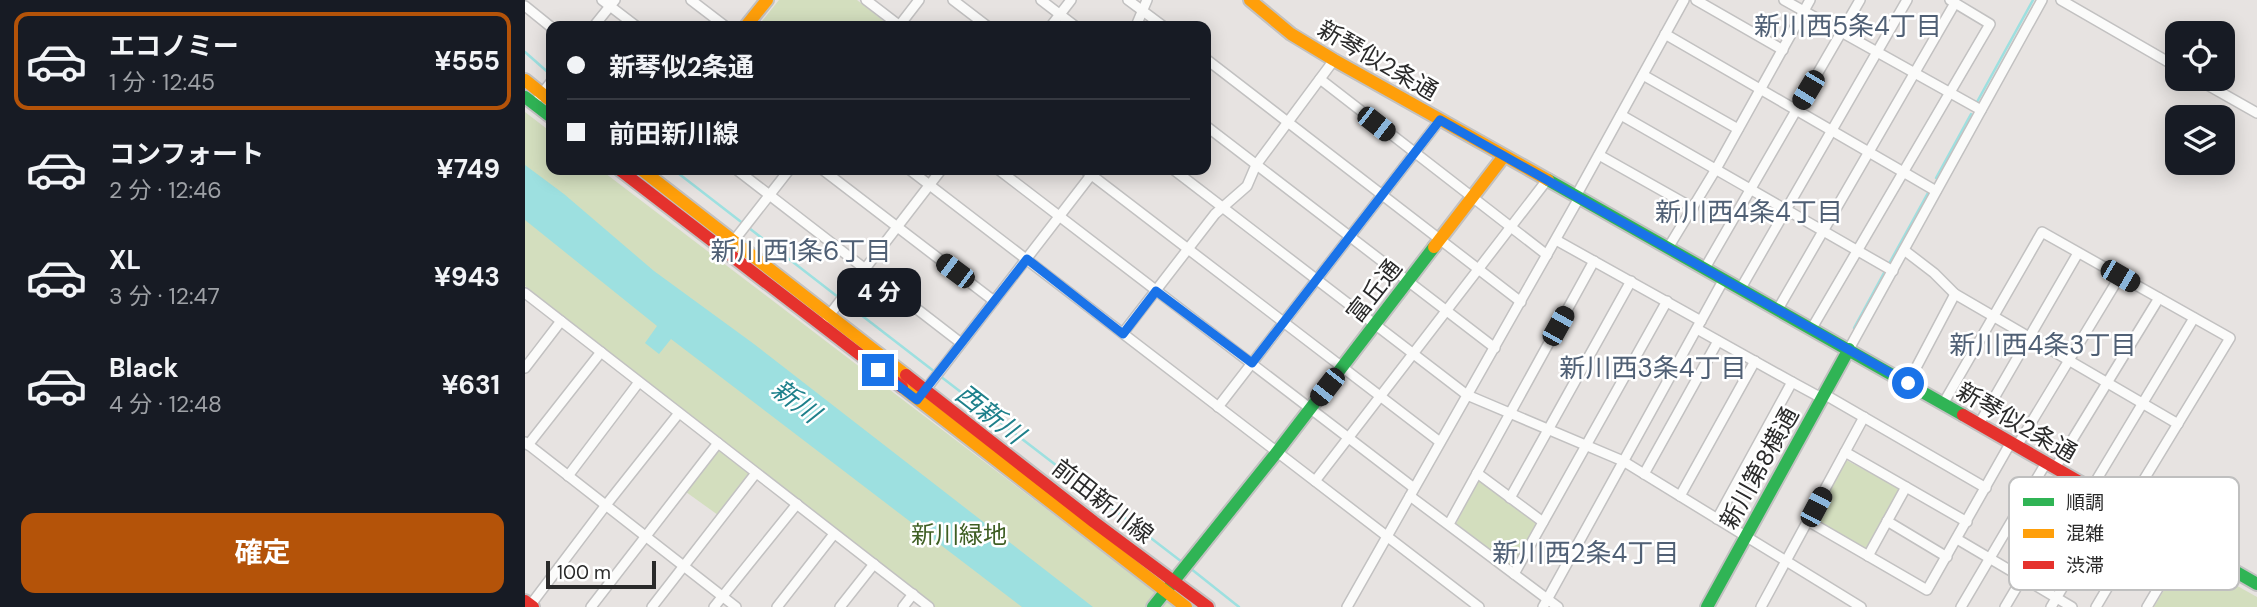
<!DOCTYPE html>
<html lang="ja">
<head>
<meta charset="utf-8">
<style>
  :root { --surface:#171b24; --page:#242831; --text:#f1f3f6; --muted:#9ea1a6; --line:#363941; --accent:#b45309 }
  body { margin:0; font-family:"DM Sans","Noto Sans JP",sans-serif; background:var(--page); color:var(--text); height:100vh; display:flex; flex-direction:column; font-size:26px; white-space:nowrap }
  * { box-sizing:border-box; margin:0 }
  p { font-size:23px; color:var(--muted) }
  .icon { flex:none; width:38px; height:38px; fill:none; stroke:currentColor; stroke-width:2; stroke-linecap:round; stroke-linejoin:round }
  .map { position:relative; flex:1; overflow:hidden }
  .side { display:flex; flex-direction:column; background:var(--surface); width:525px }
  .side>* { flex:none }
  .hud { position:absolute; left:21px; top:21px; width:665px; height:154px; border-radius:14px; box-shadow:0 4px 18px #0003; display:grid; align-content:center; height:154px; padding:0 21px; background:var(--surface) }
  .tools { position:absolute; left:1640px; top:21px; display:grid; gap:14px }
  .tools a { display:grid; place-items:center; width:70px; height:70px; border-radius:14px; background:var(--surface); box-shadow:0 4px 18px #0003; font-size:35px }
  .scale { position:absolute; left:21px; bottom:18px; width:110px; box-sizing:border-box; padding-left:7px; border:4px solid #2a2a2a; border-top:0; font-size:19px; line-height:24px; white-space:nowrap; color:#2a2a2a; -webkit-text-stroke:5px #fff; paint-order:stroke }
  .end { position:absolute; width:32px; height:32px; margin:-16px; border:9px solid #1a73e8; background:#fff; box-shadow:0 0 0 4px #fff }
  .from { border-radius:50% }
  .bubble { position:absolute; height:49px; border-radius:14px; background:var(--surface); box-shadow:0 4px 18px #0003; font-size:23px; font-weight:700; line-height:49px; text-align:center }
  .car { position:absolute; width:21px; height:42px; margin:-21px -10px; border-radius:9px; box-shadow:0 0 5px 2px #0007; background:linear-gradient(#222 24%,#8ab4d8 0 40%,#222 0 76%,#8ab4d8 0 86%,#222 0) }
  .hud b { display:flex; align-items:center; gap:24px; height:66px; font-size:26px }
  .hud b+b { border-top:2px solid var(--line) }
  .hud i { width:18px; height:18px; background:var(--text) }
  ul { padding:12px 0 0; list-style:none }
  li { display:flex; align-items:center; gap:21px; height:98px; margin:0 14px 10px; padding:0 7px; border:4px solid transparent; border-radius:14px }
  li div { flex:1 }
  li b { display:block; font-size:26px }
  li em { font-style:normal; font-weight:700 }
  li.active { border-color:var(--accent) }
  li>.icon { width:63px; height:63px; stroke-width:1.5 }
  .action { display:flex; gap:14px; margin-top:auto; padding:14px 21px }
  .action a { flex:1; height:80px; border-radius:14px; background:var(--accent); color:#fff; font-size:28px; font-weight:700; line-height:80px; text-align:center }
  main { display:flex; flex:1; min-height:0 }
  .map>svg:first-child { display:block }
</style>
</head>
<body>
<main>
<section class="side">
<ul>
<li class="active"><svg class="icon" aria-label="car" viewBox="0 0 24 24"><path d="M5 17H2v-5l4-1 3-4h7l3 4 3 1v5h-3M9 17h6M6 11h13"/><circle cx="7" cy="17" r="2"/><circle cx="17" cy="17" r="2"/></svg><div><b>エコノミー</b><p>1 分 · 12:45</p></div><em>¥555</em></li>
<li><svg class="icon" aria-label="car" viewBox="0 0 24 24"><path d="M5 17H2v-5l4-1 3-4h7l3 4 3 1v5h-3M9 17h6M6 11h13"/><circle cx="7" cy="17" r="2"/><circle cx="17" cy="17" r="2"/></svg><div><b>コンフォート</b><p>2 分 · 12:46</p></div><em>¥749</em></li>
<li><svg class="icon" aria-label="car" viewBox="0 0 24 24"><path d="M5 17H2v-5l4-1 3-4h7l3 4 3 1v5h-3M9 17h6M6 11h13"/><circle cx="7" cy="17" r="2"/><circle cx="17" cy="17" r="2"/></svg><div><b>XL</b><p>3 分 · 12:47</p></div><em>¥943</em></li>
<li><svg class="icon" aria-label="car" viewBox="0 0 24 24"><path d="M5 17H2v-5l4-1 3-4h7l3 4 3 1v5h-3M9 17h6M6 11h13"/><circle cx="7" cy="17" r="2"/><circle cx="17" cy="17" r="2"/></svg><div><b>Black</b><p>4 分 · 12:48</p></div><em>¥631</em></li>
</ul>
<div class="action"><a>確定</a></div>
</section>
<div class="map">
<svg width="1732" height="607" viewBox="0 0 1732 607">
  <rect width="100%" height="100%" fill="#e7e3e1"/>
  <!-- green -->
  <g fill="#d3debe">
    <path d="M254,0H332L365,26H233Z"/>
    <path d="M0,112L26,132V170H76L650,607H409L0,286Z"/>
    <path d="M196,451L224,472L225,475L193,515L161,492L193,452Z"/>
    <path d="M1321,460L1372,487L1374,490L1341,548L1338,549L1290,518L1291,507Z"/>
    <path d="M955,481L1011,522V526L989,565L986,566L931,524L952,482Z"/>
    <path d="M1659,556L1732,597V607H1629Z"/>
  </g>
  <!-- water -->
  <path fill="#9de0e0" d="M0,165L39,194L129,271L229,344L568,607H497L146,339L134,354L120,343L132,326L0,220Z"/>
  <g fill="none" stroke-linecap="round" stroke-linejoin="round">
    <!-- stream -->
    <g stroke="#9de0e0" stroke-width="2.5">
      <path d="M0,52L26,75"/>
      <path d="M1452,102L1508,0"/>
      <path d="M149,170L313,297"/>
      <path d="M1411,178L1446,114"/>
      <path d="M1365,262L1404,191"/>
      <path d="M318,301L410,372"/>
      <path d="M1329,328L1360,271"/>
      <path d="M415,376L657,562"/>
      <path d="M665,568L714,607"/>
    </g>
    <!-- street casing -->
    <g stroke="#c2c1c1" stroke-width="12">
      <g id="street">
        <path d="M77,0L111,26"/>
        <path d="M166,0L200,26"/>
        <path d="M341,0L375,26"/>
        <path d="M428,0L462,26"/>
        <path d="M516,0L550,26"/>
        <path d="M603,0L638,26"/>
        <path d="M1171,0L1258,50"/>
        <path d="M1259,0L1456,110"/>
        <path d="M1536,0L1652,67"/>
        <path d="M0,6L26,27"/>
        <path d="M69,26L90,0"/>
        <path d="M374,26L394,0"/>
        <path d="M526,26L546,0"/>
        <path d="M611,26L622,0"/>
        <path d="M1140,34L1411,191"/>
        <path d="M681,59L996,302"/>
        <path d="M1118,75L1213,129"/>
        <path d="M795,79L1022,255"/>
        <path d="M1672,79L1732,113"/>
        <path d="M14,97L26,82"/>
        <path d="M1096,115L1368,271"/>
        <path d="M681,126L970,348"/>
        <path d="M1074,155L1168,208"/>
        <path d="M212,170L436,343"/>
        <path d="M298,170L469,301"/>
        <path d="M385,170L954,607"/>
        <path d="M474,170L889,488"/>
        <path d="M560,170L915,442"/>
        <path d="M649,170L942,395L1098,461L1336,607"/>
        <path d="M1051,196L1159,0"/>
        <path d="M1031,240L1176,321"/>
        <path d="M207,243L264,170"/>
        <path d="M1143,248L1191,169L1285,0"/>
        <path d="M1379,250L1409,273L1430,294L1653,424"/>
        <path d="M1180,268L1335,0"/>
        <path d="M1216,288L1382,0"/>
        <path d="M0,293L404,607"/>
        <path d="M1253,309L1430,3"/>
        <path d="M302,318L416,170"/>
        <path d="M1287,328L1465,24L1425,0"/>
        <path d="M1172,329L1267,382L1291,395L1304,397L1461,488"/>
        <path d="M598,333L690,214L722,186L731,165L809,60"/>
        <path d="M1324,349L1517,0"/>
        <path d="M0,368L36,321"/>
        <path d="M1383,383L1430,294"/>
        <path d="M398,393L570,170"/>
        <path d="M1418,404L1517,232L1705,338L1601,509"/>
        <path d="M693,407L915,120"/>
        <path d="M1454,424L1553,253"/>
        <path d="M0,442L211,607"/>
        <path d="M3,445L76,352"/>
        <path d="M1492,446L1595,276"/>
        <path d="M1320,452L1442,522"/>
        <path d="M1530,468L1634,298"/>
        <path d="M952,473L1018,522"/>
        <path d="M1119,474L1193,341"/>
        <path d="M43,476L114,382"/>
        <path d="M790,481L1022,180"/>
        <path d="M1566,489L1669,318"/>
        <path d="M885,496L1033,607"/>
        <path d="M1155,496L1230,361"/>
        <path d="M985,498L1106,281"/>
        <path d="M1192,519L1267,382"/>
        <path d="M1283,521L1402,590L1486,442"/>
        <path d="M1362,521L1422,557"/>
        <path d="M924,524L1069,261"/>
        <path d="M1432,539L1547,607"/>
        <path d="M1343,556L1381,487"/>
        <path d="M989,574L1142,301"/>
        <path d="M4,607L81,505L154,413"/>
        <path d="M66,607L193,443"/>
        <path d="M127,607L231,473"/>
        <path d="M189,607L272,504"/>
        <path d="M252,607L309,534"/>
        <path d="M315,607L349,564"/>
        <path d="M378,607L388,594"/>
        <path d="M822,607L1054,198"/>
        <path d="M1018,607L1199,279"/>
        <path d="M1236,607L1339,417"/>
        <path d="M1436,607L1521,463"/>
        <path d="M1480,607L1554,482"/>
        <path d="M1526,607L1588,502"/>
        <path d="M1571,607L1622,521"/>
        <path d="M1622,607L1660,543"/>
      </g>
    </g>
    <!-- fast casing -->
    <g stroke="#c2c1c1" stroke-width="16">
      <g id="fast">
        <path d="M0,97L26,117"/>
        <path d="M1023,180L1438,415"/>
        <path d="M1626,523L1732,584"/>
        <path d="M628,607L752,452L909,247"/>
        <path d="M1182,607L1324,349"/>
      </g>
    </g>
    <!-- slow casing -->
    <g stroke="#c2c1c1" stroke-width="16">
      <g id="slow">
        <path d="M725,0L766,34L809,60L1023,180"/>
        <path d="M221,26L242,0"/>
        <path d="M0,80L26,101"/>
        <path d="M117,170L381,375"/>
        <path d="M909,247L979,156"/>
        <path d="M377,387L661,607"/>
      </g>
    </g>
    <!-- jam casing -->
    <g stroke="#c2c1c1" stroke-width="16">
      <g id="jam">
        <path d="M95,170L377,387"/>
        <path d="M381,375L569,522L683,607"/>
        <path d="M1438,415L1626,523"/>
        <path d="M0,601L8,607"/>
      </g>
    </g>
    <!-- street -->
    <use href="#street" stroke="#fbfbfa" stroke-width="9"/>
    <!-- fast -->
    <use href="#fast" stroke="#30b455" stroke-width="12"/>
    <!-- slow -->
    <use href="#slow" stroke="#ff9f0a" stroke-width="12"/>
    <!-- jam -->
    <use href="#jam" stroke="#e5322d" stroke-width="12"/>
  </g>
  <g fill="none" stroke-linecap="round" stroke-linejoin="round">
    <!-- route -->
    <path stroke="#1a73e8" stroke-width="9" d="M353,370L392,400L502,259L598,334L631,291L727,363L915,120L1383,383"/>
  </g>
  <g text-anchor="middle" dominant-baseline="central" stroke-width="5" stroke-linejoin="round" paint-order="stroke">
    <!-- street labels -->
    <g font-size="24" fill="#2a2a2a" stroke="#fff">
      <text transform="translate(853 60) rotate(30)">新琴似2条通</text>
      <text transform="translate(849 291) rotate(-52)">富丘通</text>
      <text transform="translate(1492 422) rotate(30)">新琴似2条通</text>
      <text transform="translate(1234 468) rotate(-61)">新川第8横通</text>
      <text transform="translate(578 501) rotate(38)">前田新川線</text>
    </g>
    <!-- park labels -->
    <g font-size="24" fill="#3e5e23" stroke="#fff">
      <text x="434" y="534">新川緑地</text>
    </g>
    <!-- neighbourhood labels -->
    <g font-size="26" fill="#506075" stroke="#fff">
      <text x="1323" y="26">新川西5条4丁目</text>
      <text x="1224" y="212">新川西4条4丁目</text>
      <text x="276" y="251">新川西1条6丁目</text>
      <text x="1518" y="345">新川西4条3丁目</text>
      <text x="1128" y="368">新川西3条4丁目</text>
      <text x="1061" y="553">新川西2条4丁目</text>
    </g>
    <!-- water labels -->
    <g font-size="26" font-style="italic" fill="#1e808b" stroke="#fff">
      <text transform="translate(271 401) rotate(37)">新川</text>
      <text transform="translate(465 414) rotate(38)">西新川</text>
    </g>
  </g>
  <!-- legend -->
  <rect x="1484" y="477" width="230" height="113" rx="10" fill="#fff" stroke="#bfbfbf" stroke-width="2"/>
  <rect x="1498" y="498" width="31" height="8" fill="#30b455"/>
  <rect x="1498" y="529" width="31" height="9" fill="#ff9f0a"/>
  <rect x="1498" y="561" width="31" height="8" fill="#e5322d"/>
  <g font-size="19" fill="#2a2a2a">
    <text x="1541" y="509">順調</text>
    <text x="1541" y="540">混雑</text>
    <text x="1541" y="572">渋滞</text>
  </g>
</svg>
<div class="tools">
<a><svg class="icon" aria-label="locate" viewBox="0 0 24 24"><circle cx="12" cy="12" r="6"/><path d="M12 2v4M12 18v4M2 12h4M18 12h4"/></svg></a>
<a><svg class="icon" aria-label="layers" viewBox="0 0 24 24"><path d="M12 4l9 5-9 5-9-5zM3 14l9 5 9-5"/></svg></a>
</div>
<div class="scale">100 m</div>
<i class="end from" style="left:1383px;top:383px"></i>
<i class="end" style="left:353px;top:370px"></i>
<div class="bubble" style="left:312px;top:268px;width:84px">4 分</div>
<i class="car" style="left:1283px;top:90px;rotate:211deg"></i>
<i class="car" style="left:851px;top:124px;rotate:128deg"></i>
<i class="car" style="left:430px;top:271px;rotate:307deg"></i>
<i class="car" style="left:1595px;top:276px;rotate:120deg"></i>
<i class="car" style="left:1033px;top:326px;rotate:29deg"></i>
<i class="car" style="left:802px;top:387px;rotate:218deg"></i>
<i class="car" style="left:1291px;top:507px;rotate:28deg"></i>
<div class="hud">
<b><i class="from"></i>新琴似2条通</b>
<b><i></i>前田新川線</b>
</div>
</div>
</main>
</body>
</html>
